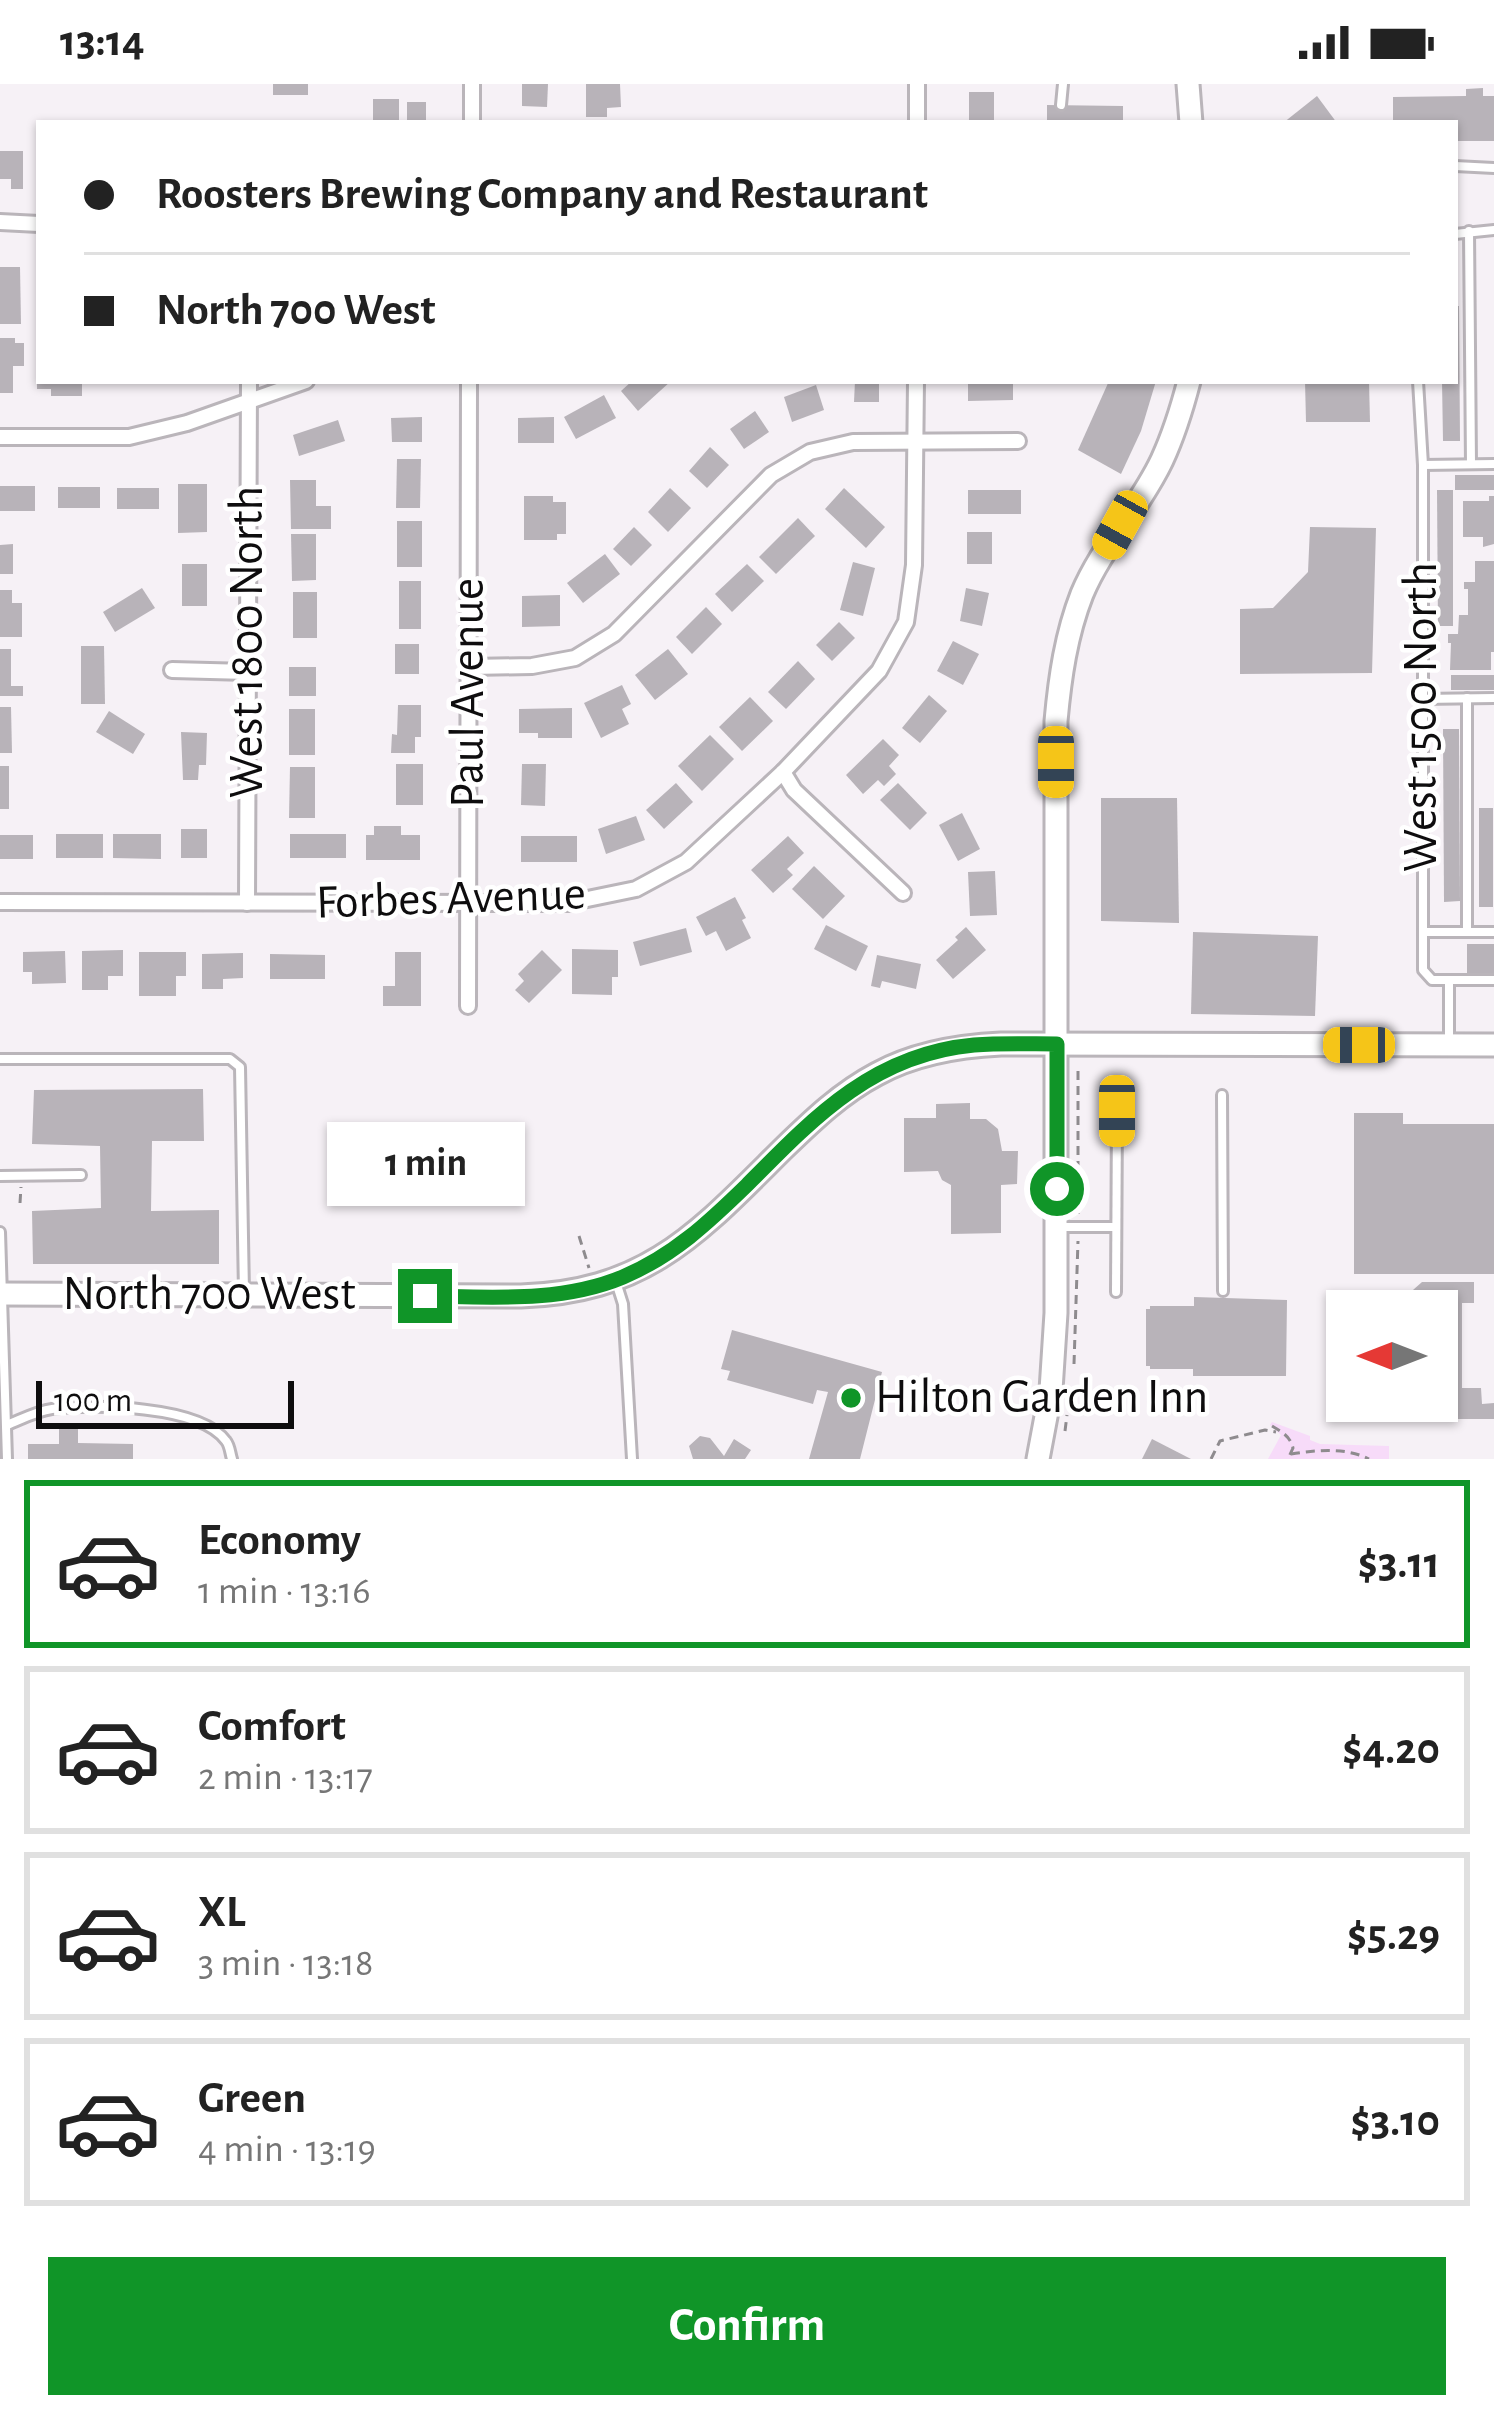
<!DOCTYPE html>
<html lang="en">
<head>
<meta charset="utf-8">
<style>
  :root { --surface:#fff; --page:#f6f6f6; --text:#222; --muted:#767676; --line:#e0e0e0; --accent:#109528 }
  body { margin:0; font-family:"Alegreya Sans",sans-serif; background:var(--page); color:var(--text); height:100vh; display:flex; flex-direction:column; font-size:45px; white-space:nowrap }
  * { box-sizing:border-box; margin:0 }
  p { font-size:39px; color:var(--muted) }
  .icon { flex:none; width:66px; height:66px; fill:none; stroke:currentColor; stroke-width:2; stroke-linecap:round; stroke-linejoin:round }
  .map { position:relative; height:1375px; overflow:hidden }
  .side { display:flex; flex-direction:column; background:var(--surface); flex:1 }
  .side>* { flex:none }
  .top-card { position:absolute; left:36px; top:36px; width:1422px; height:264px; border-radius:0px; box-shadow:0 3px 9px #0004; display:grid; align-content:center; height:264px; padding:0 48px; background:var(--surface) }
  .needle { width:78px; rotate:270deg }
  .tools { position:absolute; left:1326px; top:1206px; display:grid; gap:24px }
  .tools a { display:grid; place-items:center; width:132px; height:132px; border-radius:0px; background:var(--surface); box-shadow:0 3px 9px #0004; font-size:60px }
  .scale { position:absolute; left:36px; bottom:30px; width:258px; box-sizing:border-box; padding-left:12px; border:6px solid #0e0d0e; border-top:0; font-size:33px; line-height:42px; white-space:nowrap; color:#0e0d0e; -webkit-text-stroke:9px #fff; paint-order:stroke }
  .end { position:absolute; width:54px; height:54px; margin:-27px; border:15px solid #109528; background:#fff; box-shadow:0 0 0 6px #fff }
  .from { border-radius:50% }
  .bubble { position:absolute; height:84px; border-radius:0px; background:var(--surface); box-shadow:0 3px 9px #0004; font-size:39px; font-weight:700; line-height:84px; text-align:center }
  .car { position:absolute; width:36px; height:72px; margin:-36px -18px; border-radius:15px; box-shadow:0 0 9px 3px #0007; background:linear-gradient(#f5c518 24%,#345 0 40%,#f5c518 0 76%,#345 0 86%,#f5c518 0) }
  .top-card b { display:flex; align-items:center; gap:42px; height:114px; font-size:45px }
  .top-card b+b { border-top:3px solid var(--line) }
  .top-card i { width:30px; height:30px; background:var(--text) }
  ul { padding:21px 0 0; list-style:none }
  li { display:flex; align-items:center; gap:36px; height:168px; margin:0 24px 18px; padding:0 24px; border:6px solid var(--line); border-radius:0px }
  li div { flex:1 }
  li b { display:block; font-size:45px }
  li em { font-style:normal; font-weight:700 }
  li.current { border-color:var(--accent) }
  li>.icon { width:108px; height:108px; stroke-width:1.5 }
  .action { display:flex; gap:24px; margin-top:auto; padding:24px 48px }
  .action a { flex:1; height:138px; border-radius:0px; background:var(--accent); color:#fff; font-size:48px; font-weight:700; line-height:138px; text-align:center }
  .status { display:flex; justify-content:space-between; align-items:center; height:84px; padding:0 60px; background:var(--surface); direction:ltr }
  .status svg { height:33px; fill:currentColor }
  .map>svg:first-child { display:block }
</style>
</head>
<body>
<div class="status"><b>13:14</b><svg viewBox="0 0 49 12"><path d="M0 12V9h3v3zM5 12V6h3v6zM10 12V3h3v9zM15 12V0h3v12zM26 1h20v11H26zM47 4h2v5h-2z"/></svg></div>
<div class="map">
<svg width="1494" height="1375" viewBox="0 0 1494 1375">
  <rect width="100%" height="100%" fill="#f6f1f6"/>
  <!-- green -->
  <path fill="#f7dbf9" d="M1272,1338L1310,1352V1356L1320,1360L1389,1362V1375H1268L1281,1351L1270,1341Z"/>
  <!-- building -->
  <g fill="#b8b3b9">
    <rect x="273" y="0" width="35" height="11"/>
    <path d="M522,0H548L547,23L522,22Z"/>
    <path d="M586,0H620L621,23L607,24V33H586Z"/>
    <path d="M1483,4V12H1494V57H1455V39H1393V13L1466,12V5Z"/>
    <rect x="969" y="8" width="25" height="31"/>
    <path d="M1317,12L1337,39H1283Z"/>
    <rect x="373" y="15" width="26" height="24"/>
    <rect x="407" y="18" width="19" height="20"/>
    <path d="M1047,21L1123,22V39H1047Z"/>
    <path d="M0,67H23V105H11V95H0Z"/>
    <path d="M0,183H20L21,240H0Z"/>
    <path d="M1455,222H1459L1460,357H1443L1442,297H1455Z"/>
    <path d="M0,254H15V259H24V282H13V309H0Z"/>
    <path d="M37,297H82V312H51V305H37Z"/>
    <path d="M632,297H671L638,327L621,307Z"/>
    <path d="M855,297H879V318H854Z"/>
    <path d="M968,297H1013V316L968,317Z"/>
    <path d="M1109,297H1156L1141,347L1121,390L1078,366Z"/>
    <path d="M1305,297H1369L1370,338H1306Z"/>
    <path d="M816,301L824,326L792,338L784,313Z"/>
    <path d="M604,311L616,334L576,355L564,333Z"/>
    <path d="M755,327L769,348L744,365L730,345Z"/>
    <path d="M422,333V358H392L391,334Z"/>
    <path d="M554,333V359H518V334Z"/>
    <path d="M338,336L345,357L299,372L293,351Z"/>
    <path d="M710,363L729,381L707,404L689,387Z"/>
    <path d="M397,375H421L420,424H396Z"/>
    <rect x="1455" y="391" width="39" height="15"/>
    <path d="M290,396H316V422H331V445H291Z"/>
    <path d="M178,400H207V448L178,449Z"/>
    <rect x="0" y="402" width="35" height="25"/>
    <rect x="58" y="403" width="42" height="21"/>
    <rect x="117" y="404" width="42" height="21"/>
    <path d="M670,404L691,424L668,448L648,428Z"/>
    <path d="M844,404L885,443L866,464L825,425Z"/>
    <rect x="968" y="406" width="53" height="24"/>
    <path d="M1437,406H1453V542H1438Z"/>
    <path d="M524,412H553V418H566V450H557V456H524Z"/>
    <path d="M1489,412H1494V460L1483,463V453H1463V417H1489Z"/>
    <path d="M798,434L815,452L776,490L759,473Z"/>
    <rect x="397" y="437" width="25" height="46"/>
    <path d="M634,443L652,461L631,482L613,465Z"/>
    <path d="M1310,443L1376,444L1372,589L1240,590V525L1273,524L1308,488Z"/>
    <rect x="967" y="448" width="25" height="32"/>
    <path d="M291,450H316V496L292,497Z"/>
    <path d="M13,460V490H0V461Z"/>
    <path d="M605,470L620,490L583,519L567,499Z"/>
    <path d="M1475,477H1494V568H1491V586H1450L1451,559H1448V550H1458L1459,531H1468V505H1464V498H1475Z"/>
    <path d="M853,478L875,484L863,532L840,526Z"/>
    <rect x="182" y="480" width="25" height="42"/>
    <path d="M747,480L764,497L732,528L715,510Z"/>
    <rect x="399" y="497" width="22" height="48"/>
    <path d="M142,504L155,524L115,548L103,528Z"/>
    <path d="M966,504L989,509L982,542L960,537Z"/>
    <path d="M0,506H12V519H22V553H0Z"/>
    <rect x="293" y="508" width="24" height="46"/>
    <path d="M560,511V542L522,543V512Z"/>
    <path d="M706,523L722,540L692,570L676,553Z"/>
    <path d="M839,538L855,554L832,577L816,561Z"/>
    <path d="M953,557L979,570L963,601L937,587Z"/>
    <rect x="395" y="560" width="24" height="30"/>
    <path d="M81,562H104L105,620H81Z"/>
    <path d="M0,565H11V602H23V612H0Z"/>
    <path d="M668,565L688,590L655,616L635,591Z"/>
    <path d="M798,577L815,595L786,625L768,608Z"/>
    <rect x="289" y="583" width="27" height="29"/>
    <rect x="1451" y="591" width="43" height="15"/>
    <path d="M622,601L631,620L622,625L629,640L601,654L584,619Z"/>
    <path d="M929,611L947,627L920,659L902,644Z"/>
    <path d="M750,613L773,637L742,667L719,643Z"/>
    <path d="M398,621H421V653H415V669H391L392,650L397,651Z"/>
    <path d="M0,623H11L12,669H0Z"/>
    <path d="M572,624V654H538V649H519V625Z"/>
    <rect x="289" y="625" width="26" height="46"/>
    <path d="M109,627L145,650L133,670L96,648Z"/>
    <path d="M1443,645H1459L1460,817L1444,818Z"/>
    <path d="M181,648L207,649L206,681H199L198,696H183Z"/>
    <path d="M710,651L734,675L702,707L678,682Z"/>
    <path d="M883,655L899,671L889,682L896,690L884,702L878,696L863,710L846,691Z"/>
    <rect x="396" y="680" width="27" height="41"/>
    <path d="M522,680H546L545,722L521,721Z"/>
    <rect x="0" y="682" width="9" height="43"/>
    <path d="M290,683H315V734H289Z"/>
    <path d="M676,699L693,718L664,745L646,726Z"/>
    <path d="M898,699L927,729L910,746L880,716Z"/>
    <path d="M1101,714H1177L1179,839L1101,837Z"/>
    <rect x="1479" y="724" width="14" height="99"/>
    <path d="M962,729L980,765L958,777L939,741Z"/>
    <path d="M636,732L645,756L606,770L598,745Z"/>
    <path d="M374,742H401V751H420V776H366V751H374Z"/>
    <rect x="181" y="745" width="26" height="29"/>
    <rect x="56" y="750" width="47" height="24"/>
    <path d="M113,750H161V775L113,774Z"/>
    <rect x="290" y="750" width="56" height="24"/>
    <rect x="0" y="751" width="33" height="24"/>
    <rect x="521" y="752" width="56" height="26"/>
    <path d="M788,752L804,769L787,785L793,791L773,809L751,786Z"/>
    <path d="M814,782L845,812L823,835L792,805Z"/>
    <path d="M995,787L997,831L970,832L968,788Z"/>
    <path d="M735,813L746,834L742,836L751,854L726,867L716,847L706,852L696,833Z"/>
    <path d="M826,841L868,862L856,887L814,865Z"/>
    <path d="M966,843L986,866L953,895L936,876L958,856L955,853Z"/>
    <path d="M686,844L692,868L640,882L633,858Z"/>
    <path d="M1193,848L1318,852L1315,932L1191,930Z"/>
    <rect x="1467" y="860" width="27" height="29"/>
    <path d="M572,865L618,866V893H612V911L572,910Z"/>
    <path d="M123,866V892H108V906H82V867Z"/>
    <path d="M542,866L562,886L529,919L515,906L524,897L518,890Z"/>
    <path d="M65,867L66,899L32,900V888H23V868Z"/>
    <path d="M139,868H186V892H176V912H139Z"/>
    <path d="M395,868H421V922H383V902H395Z"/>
    <path d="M243,869V894L223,895V905H202V870Z"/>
    <path d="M270,870L325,871V895H270Z"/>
    <path d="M877,871L921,880L916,905L882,897L880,904L871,902Z"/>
    <path d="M203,1005L204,1057H152L151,1127L219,1126V1180H33L32,1127L101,1124L100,1062L32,1060L34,1006Z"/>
    <path d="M970,1019V1035H986L998,1045L1002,1067H1018L1017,1100L1001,1101V1149L951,1150V1101L942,1096L938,1087L904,1088V1034H936V1020Z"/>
    <path d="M1354,1029H1403V1040H1494V1190H1354Z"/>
    <path d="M1474,1198V1219H1462V1304H1481L1482,1320L1494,1319V1335H1419L1414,1330L1413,1317H1437V1227H1413V1206L1422,1198Z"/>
    <path d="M1194,1213L1287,1216L1286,1292H1193V1285H1150V1282H1146V1225H1150V1222H1194Z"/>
    <path d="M732,1246L882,1288L860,1375H809L828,1308L817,1306L813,1320L727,1296L730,1287L721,1285Z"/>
    <path d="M59,1341H78V1359L133,1360V1375H28V1360H59Z"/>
    <path d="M700,1352L710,1354L724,1372L734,1355L751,1366L745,1375H693L689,1362Z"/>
    <path d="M1152,1355L1191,1375H1142Z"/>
  </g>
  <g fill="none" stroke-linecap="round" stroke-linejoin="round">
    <!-- lane casing -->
    <g stroke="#bab5ba" stroke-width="14">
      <g id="lane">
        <path d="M1061,21L1063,0"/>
        <path d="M1455,82L1494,84"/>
        <path d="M1469,147L1471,380"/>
        <path d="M1455,150L1494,146"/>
        <path d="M1418,297L1423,381V886L1432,896H1494"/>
        <path d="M1423,381L1494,380"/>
        <path d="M1467,614V848"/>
        <path d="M1421,615L1494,614"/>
        <path d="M1423,848H1494"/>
        <path d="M1449,961V896"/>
        <path d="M0,975H230L240,983L244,1209"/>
        <path d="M1222,1011L1223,1207"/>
        <path d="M0,1092L81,1091"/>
        <path d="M1058,1143H1116"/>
        <path d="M0,1148L7,1375"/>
        <path d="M616,1198L623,1220L632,1375"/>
        <path d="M1116,1208L1117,1027"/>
        <path d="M7,1341C22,1335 37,1327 52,1325C93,1320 200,1321 226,1357C230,1362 230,1369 232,1375"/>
      </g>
    </g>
    <!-- street casing -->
    <g stroke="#bab5ba" stroke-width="20">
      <g id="street">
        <path d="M472,39V0"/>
        <path d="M917,39V0"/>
        <path d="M0,138L39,140"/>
        <path d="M0,353H129L187,339L306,297"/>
        <path d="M470,583L532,582L575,574L614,550L771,391L810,368L853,358L1018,357"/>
        <path d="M172,586L248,588"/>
        <path d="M783,688L794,706L903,809"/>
        <path d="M0,818L568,819L636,805L686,778L783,688L879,587L906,538L914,481L916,297"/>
        <path d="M247,819L249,297"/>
        <path d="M468,922L469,297"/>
      </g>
    </g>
    <!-- secondary casing -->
    <g stroke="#bab5ba" stroke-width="27">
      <g id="secondary">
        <path d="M1188,0L1191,39"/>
        <path d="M0,1210L521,1212C648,1208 699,1148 784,1064C813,1036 841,1009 877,990C915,969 958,962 1001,960L1494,961"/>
        <path d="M1038,1375L1051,1306L1056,1229V637C1060,593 1066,551 1082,510C1102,462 1140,423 1162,376C1174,350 1182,324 1189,297"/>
      </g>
    </g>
    <!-- path -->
    <g stroke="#8e8b8e" stroke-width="3" stroke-dasharray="9 6" stroke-linecap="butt">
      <path d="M1078,987V1130"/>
      <path d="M20,1119L21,1103"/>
      <path d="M579,1152L589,1184"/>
      <path d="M1074,1280L1078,1157"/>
      <path d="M1272,1342C1282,1348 1290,1352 1293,1364L1288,1375"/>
      <path d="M1065,1347L1067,1331"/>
      <path d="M1291,1370C1317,1366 1345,1363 1369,1375"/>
      <path d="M1211,1375L1220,1357L1265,1346L1276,1348"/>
    </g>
    <!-- lane -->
    <use href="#lane" stroke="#fff" stroke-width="8"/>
    <!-- street -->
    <use href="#street" stroke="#fff" stroke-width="14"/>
    <!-- secondary -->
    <use href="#secondary" stroke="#fff" stroke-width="21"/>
  </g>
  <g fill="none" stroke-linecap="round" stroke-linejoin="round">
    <!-- route -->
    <path stroke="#109528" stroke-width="15" d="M425,1212C490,1213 561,1219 623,1193C673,1172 709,1138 747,1101C814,1033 874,970 974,961C1002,959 1029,960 1057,960V1105"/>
  </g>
  <!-- markers -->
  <circle fill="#109528" stroke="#fff" stroke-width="4.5" cx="851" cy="1314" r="12"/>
  <g text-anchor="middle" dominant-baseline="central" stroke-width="9" stroke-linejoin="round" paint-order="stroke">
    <!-- street labels -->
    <g font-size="48" fill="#0e0d0e" stroke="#fff">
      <text transform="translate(248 558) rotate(-90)">West 1800 North</text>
      <text transform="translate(469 609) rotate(-90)">Paul Avenue</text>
      <text transform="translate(1422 633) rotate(-90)">West 1500 North</text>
      <text transform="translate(451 815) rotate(-2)">Forbes Avenue</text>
      <text x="209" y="1211">North 700 West</text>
    </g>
    <!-- poi labels -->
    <g font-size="48" fill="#0e0d0e" stroke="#fff" text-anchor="start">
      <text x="875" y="1314">Hilton Garden Inn</text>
    </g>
  </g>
</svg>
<div class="tools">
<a><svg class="needle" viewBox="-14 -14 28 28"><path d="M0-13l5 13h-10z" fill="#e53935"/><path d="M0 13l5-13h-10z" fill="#767676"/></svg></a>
</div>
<div class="scale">100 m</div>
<i class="end from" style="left:1057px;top:1105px"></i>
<i class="end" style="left:425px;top:1212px"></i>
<div class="bubble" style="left:327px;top:1038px;width:198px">1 min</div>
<i class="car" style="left:1120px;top:441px;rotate:209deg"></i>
<i class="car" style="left:1056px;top:678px;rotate:180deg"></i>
<i class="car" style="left:1359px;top:961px;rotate:270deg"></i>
<i class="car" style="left:1117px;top:1027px;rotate:180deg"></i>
<div class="top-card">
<b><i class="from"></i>Roosters Brewing Company and Restaurant</b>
<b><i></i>North 700 West</b>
</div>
</div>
<section class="side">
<ul>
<li class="current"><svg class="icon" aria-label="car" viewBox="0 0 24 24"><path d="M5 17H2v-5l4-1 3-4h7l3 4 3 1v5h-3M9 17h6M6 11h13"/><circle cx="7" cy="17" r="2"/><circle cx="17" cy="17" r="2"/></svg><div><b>Economy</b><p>1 min · 13:16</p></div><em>$3.11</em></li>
<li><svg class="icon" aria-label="car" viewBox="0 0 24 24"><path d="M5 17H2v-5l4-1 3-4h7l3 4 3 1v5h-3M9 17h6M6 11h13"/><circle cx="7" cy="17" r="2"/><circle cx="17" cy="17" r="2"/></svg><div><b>Comfort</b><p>2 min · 13:17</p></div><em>$4.20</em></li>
<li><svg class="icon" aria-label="car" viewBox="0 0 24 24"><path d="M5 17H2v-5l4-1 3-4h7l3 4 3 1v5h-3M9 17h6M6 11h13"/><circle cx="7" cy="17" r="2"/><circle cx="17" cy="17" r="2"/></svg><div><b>XL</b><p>3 min · 13:18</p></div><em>$5.29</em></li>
<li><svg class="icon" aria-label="car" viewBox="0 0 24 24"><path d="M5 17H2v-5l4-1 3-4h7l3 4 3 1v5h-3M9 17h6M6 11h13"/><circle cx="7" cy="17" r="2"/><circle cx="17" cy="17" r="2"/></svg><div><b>Green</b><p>4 min · 13:19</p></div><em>$3.10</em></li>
</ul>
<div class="action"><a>Confirm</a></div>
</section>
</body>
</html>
